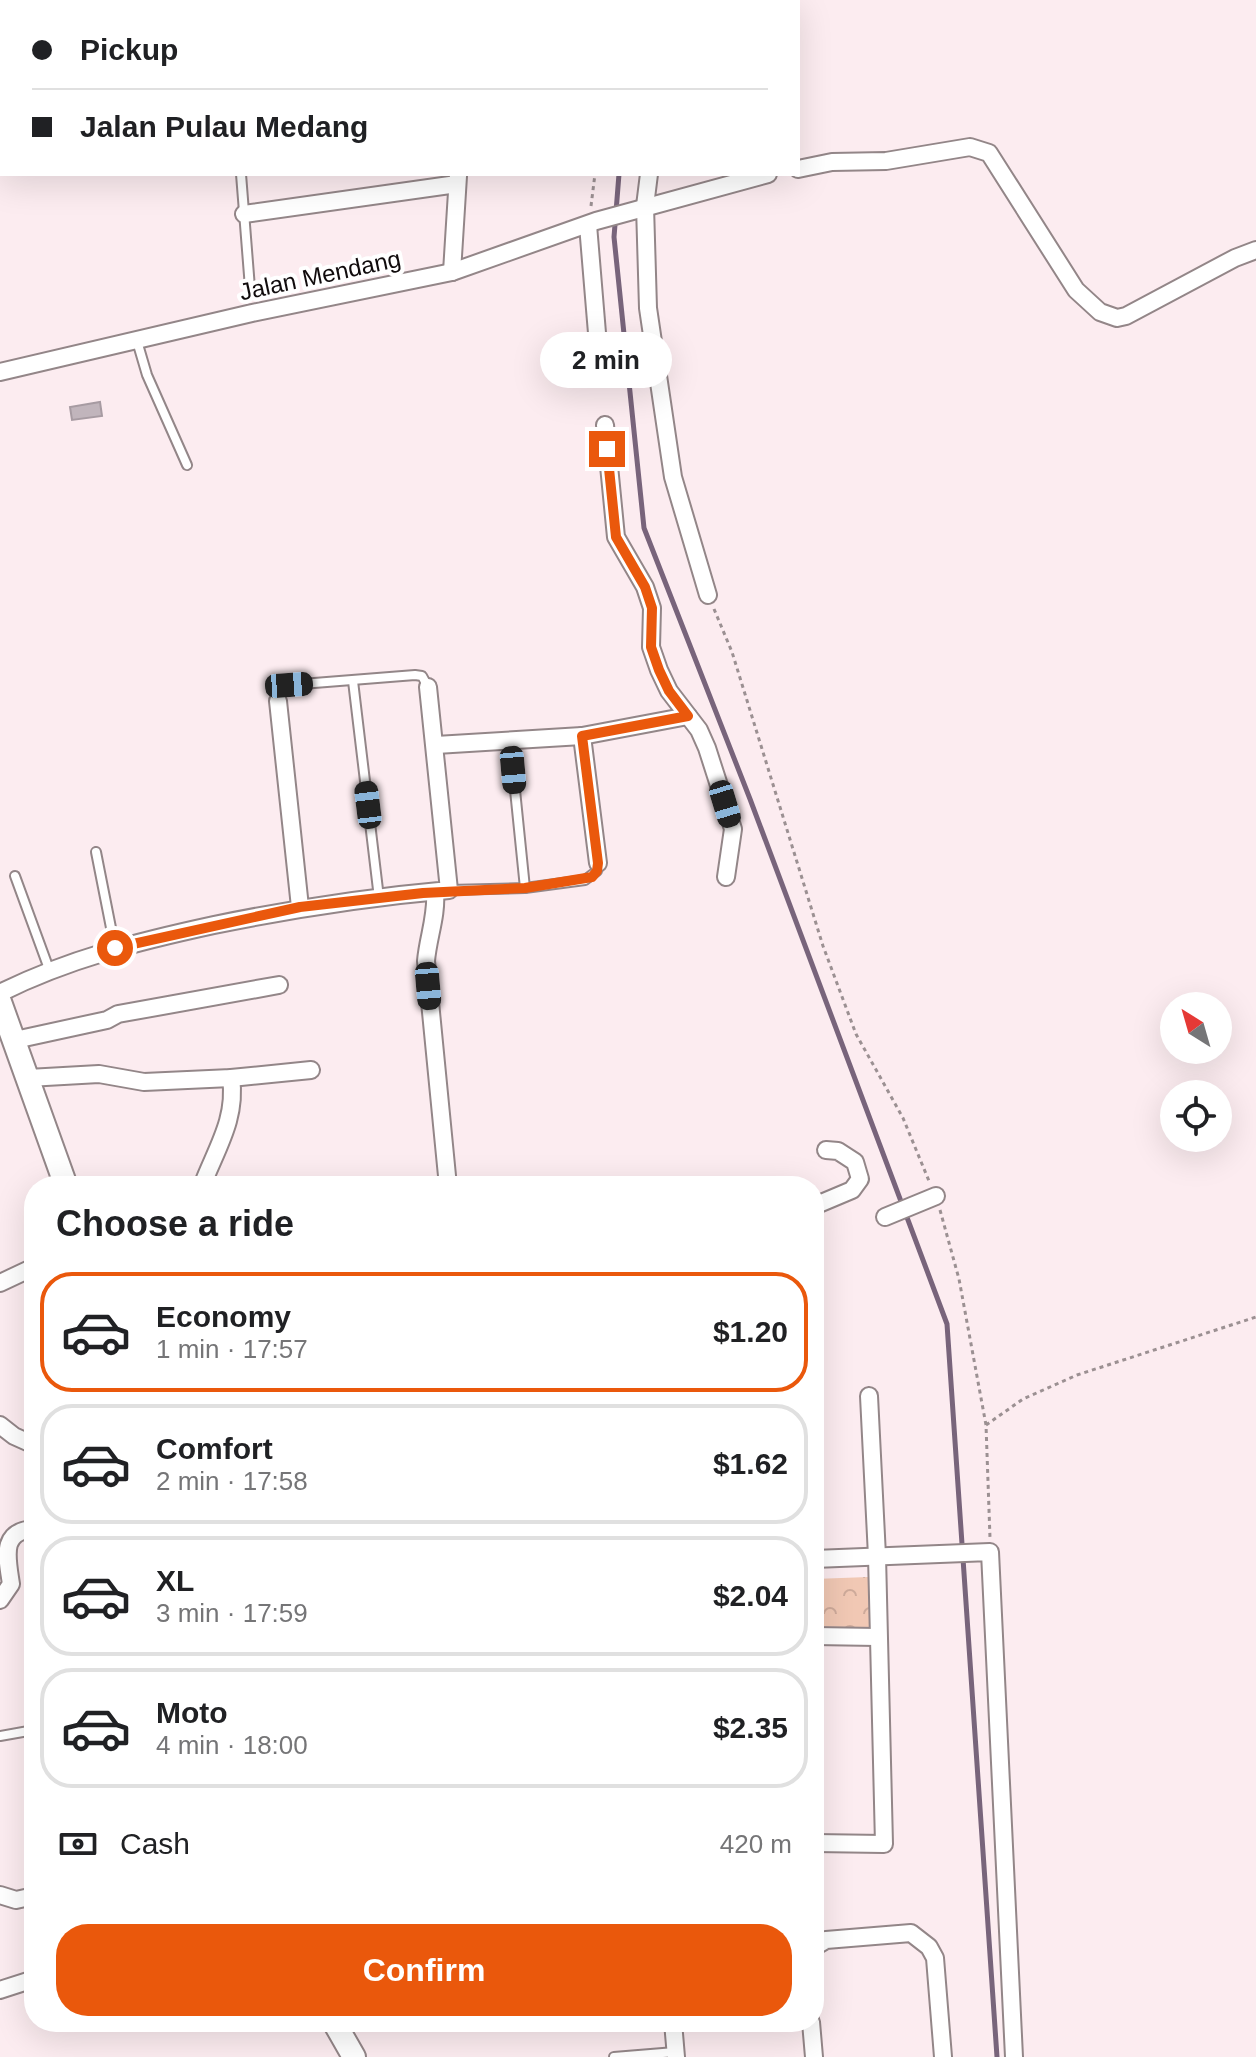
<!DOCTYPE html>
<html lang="en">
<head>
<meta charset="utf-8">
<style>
  :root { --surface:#fff; --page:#f6f6f6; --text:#202124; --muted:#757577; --line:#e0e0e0; --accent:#ea580c }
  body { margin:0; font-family:Arial,sans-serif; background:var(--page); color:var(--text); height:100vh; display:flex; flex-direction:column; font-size:30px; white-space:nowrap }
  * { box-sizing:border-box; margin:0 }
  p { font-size:26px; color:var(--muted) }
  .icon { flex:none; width:44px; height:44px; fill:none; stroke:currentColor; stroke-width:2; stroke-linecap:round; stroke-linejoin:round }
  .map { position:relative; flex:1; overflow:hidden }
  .drawer { position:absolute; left:24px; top:1176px; width:800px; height:856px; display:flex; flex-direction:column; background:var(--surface); border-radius:32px; box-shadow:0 8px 32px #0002 }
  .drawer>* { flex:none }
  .banner { position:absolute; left:0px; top:0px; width:800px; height:176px; box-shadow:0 8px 32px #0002; display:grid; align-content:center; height:176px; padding:0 32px; background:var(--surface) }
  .needle { width:52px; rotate:323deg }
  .fabs { position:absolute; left:1160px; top:992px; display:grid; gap:16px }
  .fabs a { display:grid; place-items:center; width:72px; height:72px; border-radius:50%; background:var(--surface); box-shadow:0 8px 32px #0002; font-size:40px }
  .end { position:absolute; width:36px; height:36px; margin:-18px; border:10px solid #ea580c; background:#fff; box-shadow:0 0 0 4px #fff }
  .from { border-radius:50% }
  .bubble { position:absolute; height:56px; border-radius:28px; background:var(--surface); box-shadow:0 8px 32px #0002; font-size:26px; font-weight:600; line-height:56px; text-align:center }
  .car { position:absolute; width:24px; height:48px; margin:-24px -12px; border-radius:10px; box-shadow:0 0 6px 2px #0007; background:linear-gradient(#222 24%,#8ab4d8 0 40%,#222 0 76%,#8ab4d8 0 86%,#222 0) }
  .banner b { display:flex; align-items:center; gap:28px; height:76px; font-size:30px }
  .banner b+b { border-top:2px solid var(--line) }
  .banner i { width:20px; height:20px; background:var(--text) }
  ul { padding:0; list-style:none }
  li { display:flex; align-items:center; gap:24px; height:120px; margin:0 16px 12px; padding:0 16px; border:4px solid var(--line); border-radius:32px }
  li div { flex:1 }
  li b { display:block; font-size:30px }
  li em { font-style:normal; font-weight:600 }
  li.active { border-color:var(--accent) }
  li>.icon { width:72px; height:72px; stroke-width:1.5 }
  h2 { padding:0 32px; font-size:36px; line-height:96px }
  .pay { display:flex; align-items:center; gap:20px; height:88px; padding:0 32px; font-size:30px }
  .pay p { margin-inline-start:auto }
  .cta { display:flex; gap:16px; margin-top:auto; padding:16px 32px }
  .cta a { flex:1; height:92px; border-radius:32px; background:var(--accent); color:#fff; font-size:32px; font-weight:600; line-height:92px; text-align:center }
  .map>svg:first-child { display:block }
</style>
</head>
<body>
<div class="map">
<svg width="1256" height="2057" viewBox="0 0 1256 2057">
  <defs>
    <pattern id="park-crowns" width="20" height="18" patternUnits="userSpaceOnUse" patternTransform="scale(2)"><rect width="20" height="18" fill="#f1c8b4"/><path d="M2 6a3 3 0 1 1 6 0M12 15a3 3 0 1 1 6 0" fill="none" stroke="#ceaa9a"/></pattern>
  </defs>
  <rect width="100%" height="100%" fill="#fcecf0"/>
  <!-- park -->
  <path fill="url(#park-crowns)" d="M868,1577L870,1628L814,1630V1579Z"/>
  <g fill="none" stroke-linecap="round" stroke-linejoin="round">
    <!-- stream -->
    <g stroke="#78647b" stroke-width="5">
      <path d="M641,2V0"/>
      <path d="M619,174L614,237L644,528L750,799L947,1324L997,2057"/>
    </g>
  </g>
  <!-- building -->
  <path fill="#c1b5bc" stroke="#a79ba2" stroke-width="2" d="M100,402L102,416L72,420L70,407Z"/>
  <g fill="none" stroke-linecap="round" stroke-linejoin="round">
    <!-- lane casing -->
    <g stroke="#938688" stroke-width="12">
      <g id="lane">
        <path d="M246,2L258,0"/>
        <path d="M600,2V0"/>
        <path d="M241,174L250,288"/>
        <path d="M137,341L147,375L187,465"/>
        <path d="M353,681L379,898"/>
        <path d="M278,701L279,695L289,685L415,675L422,676L428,687"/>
        <path d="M510,741L525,888"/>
        <path d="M96,852L115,948"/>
        <path d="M15,876L49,969"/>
        <path d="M449,890L525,888L585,880L597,871L598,863"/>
        <path d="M0,1736L34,1730"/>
        <path d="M614,2057L675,2052"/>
      </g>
    </g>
    <!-- street casing -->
    <g stroke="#938688" stroke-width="20">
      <g id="street">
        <path d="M13,0V2"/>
        <path d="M164,0L165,2"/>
        <path d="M471,2L472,0"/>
        <path d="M670,2L671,0"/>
        <path d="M0,145H2"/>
        <path d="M798,169L832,162L886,161L970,147L989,153L1076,290L1100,312L1117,318L1126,316L1235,258L1256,250"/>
        <path d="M649,174L645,206L648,308L673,477L708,595"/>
        <path d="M244,214L457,184"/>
        <path d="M588,225L597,333"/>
        <path d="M452,272L458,176"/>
        <path d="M0,372L252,313L452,272L596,221L768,174"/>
        <path d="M605,425L616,537L645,587L652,608L651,647L659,670L669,691L699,730L707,748L733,829L726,877"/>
        <path d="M278,701L300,907"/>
        <path d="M582,736L598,863"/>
        <path d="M436,745L582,736L688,716"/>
        <path d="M435,892C437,916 428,937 426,961L448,1186"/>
        <path d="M0,993C68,959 140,941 214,925C292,909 370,897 449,890L428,687"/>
        <path d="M15,1040L107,1020L118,1014L279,985"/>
        <path d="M28,1078L99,1074L144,1082L231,1078L311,1070"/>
        <path d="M202,1186C216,1149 237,1119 231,1078"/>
        <path d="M742,1186H758"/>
        <path d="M814,1206L852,1190L860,1179L855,1162L838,1151L826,1150"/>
        <path d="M885,1217L936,1196"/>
        <path d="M0,1283L34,1267"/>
        <path d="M0,1425L14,1436L34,1445"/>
        <path d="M814,1559L990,1552L1014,2057"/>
        <path d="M0,1600L11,1584C7,1557 0,1531 34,1529"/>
        <path d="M814,1636L877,1637"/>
        <path d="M814,1843L884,1844L877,1556L869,1396"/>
        <path d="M0,1895L16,1900L34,1896"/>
        <path d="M814,1947L826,1940L911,1933L929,1947L935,1958L943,2057"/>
        <path d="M0,1990L34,1979"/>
        <path d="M673,2022L676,2057"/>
        <path d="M811,2022L814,2057"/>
      </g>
    </g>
    <!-- secondary casing -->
    <g stroke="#938688" stroke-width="26">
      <g id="secondary">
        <path d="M0,1002L66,1186"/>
        <path d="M334,2022L354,2057"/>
      </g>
    </g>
    <!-- path -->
    <g stroke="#9b9092" stroke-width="3" stroke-dasharray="4 4" stroke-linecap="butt">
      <path d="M619,2V0"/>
      <path d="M591,206L595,174"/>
      <path d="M714,609L732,652L823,946L856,1034L903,1118L929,1181"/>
      <path d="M940,1210L959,1279L986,1425L990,1538"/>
      <path d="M986,1425L1023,1399L1077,1375L1256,1317"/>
    </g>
    <!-- lane -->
    <use href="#lane" stroke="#fff" stroke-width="8"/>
    <!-- street -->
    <use href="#street" stroke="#fff" stroke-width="16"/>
    <!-- secondary -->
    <use href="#secondary" stroke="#fff" stroke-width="22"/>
  </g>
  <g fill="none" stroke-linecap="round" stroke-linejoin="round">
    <!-- route -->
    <path stroke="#ea580c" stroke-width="10" d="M115,948L300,907L423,893L525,888L592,877L597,871L598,863L582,736L688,716L669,691L659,670L651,647L652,608L645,587L616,537L607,449"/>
  </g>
  <g text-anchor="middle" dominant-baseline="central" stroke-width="8" stroke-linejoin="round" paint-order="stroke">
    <!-- street labels -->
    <g font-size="24" fill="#100b0c" stroke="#fff">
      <text transform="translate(320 275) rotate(-12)">Jalan Mendang</text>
    </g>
  </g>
</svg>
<div class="fabs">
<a><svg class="needle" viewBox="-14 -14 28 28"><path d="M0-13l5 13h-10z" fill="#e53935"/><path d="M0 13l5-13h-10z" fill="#757577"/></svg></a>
<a><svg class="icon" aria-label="locate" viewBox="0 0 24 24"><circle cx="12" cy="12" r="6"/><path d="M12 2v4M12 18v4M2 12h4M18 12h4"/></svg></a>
</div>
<i class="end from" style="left:115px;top:948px"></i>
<i class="end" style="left:607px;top:449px"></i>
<div class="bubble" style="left:540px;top:332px;width:132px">2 min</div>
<i class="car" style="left:289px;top:685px;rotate:86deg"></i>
<i class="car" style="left:513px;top:770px;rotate:175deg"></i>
<i class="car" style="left:725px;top:804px;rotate:163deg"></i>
<i class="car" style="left:368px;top:805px;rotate:353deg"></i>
<i class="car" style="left:428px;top:986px;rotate:175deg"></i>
<div class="banner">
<b><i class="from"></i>Pickup</b>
<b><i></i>Jalan Pulau Medang</b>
</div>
<section class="drawer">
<h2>Choose a ride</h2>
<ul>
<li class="active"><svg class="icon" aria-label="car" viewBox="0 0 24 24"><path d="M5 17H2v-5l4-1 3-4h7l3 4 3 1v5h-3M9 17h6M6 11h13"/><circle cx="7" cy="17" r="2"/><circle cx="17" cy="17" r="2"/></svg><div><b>Economy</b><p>1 min · 17:57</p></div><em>$1.20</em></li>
<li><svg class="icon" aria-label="car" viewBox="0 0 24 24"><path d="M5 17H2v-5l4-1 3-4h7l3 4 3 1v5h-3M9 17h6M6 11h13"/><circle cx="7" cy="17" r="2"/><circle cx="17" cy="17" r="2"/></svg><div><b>Comfort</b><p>2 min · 17:58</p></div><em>$1.62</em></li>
<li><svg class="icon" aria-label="car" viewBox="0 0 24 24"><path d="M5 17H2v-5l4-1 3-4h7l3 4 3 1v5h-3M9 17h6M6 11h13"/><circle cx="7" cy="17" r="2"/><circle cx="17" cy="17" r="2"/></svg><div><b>XL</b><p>3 min · 17:59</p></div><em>$2.04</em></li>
<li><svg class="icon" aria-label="car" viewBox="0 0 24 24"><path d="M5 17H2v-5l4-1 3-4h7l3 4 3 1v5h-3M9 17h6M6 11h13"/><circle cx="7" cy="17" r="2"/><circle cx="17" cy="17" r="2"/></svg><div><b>Moto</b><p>4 min · 18:00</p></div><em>$2.35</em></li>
</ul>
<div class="pay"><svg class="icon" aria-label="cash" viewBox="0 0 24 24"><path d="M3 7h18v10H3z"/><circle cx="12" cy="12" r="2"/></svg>Cash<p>420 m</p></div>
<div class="cta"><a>Confirm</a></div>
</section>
</div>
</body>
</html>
